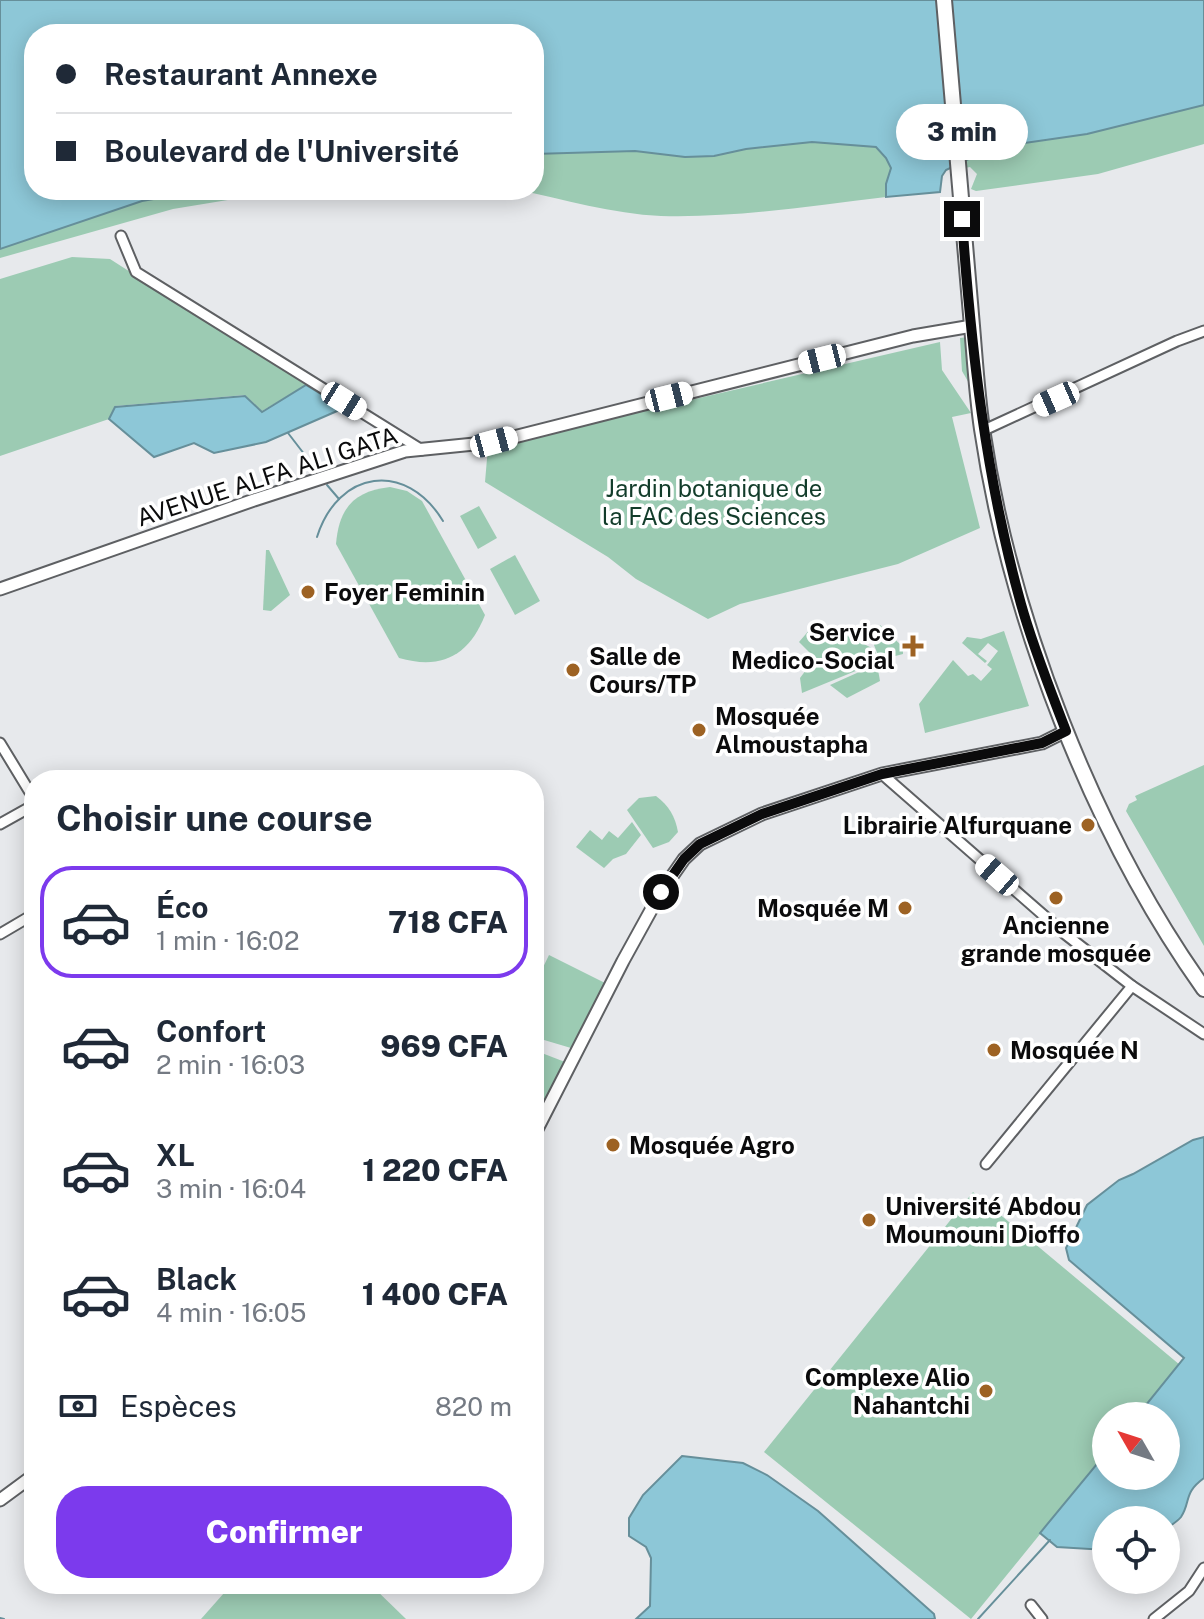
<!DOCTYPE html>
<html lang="fr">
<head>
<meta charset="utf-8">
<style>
  :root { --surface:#fff; --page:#f6f6f7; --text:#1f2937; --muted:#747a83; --line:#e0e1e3; --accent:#7c3aed }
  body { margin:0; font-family:"Public Sans",sans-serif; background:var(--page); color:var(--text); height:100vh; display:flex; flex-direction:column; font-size:30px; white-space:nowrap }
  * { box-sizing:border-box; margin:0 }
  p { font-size:26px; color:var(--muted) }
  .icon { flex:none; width:44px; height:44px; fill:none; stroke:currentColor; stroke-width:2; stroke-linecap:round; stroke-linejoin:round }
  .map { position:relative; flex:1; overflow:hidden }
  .side { position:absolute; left:24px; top:770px; width:520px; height:824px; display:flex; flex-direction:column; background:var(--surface); border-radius:32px; box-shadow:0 4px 20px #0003 }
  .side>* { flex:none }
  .banner { position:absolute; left:24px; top:24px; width:520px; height:176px; border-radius:32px; box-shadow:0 4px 20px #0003; display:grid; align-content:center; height:176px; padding:0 32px; background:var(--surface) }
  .needle { width:52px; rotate:309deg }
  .tools { position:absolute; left:1092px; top:1402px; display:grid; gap:16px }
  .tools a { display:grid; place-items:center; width:88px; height:88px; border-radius:50%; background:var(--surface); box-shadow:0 4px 20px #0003; font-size:40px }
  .end { position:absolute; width:36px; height:36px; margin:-18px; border:10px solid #0b0b0c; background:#fff; box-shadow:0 0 0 4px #fff }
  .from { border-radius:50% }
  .bubble { position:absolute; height:56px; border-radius:28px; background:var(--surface); box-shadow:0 4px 20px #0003; font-size:26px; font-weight:800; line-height:56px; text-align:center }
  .car { position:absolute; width:24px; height:48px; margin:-24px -12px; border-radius:10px; box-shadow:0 0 6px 2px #0007; background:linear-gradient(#fff 24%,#345 0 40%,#fff 0 76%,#345 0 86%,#fff 0) }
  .banner b { display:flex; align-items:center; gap:28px; height:76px; font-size:30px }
  .banner b+b { border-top:2px solid var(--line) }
  .banner i { width:20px; height:20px; background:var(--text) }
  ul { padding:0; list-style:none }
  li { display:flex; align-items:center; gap:24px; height:112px; margin:0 16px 12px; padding:0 16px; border:4px solid transparent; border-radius:32px }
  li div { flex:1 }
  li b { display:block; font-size:30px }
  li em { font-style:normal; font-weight:800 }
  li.active { border-color:var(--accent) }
  li>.icon { width:72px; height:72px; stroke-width:1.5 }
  h2 { padding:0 32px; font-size:36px; line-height:96px }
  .pay { display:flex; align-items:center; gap:20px; height:88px; padding:0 32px; font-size:30px }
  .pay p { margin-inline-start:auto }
  .button { display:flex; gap:16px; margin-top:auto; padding:16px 32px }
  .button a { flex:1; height:92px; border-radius:32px; background:var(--accent); color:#fff; font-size:32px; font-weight:800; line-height:92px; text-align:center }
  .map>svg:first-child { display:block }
</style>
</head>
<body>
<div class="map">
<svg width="1204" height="1619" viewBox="0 0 1204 1619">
  <rect width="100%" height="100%" fill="#e7e9ec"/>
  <!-- green -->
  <g fill="#9ccbb3">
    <path d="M1204,105V144L1098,174L976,191L971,189L977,174L970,167L965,168V161L991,148L1087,134Z"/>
    <path d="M812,142L876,147L886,158L891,168L886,184V197C811,206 736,218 661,216C612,214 564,199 517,190H534V154L635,151L685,157L714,156L746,149Z"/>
    <path d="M206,190H341L252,196L173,209L0,258V249L142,201Z"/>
    <path d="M72,257L110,259L306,385L262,411L245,395L115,406L109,419L0,456V279Z"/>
    <path d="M968,337L970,385L962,371L960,338Z"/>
    <path d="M940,342L942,370L971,413L952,417L980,528L898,564L740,604L708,619L636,579L608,557L485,482L488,447Z"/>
    <path d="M390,487L407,491L422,501L485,615C469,656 441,670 399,658L336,544C339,508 354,491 390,487Z"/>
    <path d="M479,506L497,538L478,549L460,516Z"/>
    <path d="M266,550H269L290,595L271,611L263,610Z"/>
    <path d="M515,555L540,601L515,615L490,569Z"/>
    <path d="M817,621L874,649L880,661L802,693L800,678L815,658L799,642Z"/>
    <path d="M880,625L903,647V654L880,660L874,645Z"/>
    <path d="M1004,631L1029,706L925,733L919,704L953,660L968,676L973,674L981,681L992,669L987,665L998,651L988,643L978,654L987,661L985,663L962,643L967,637L981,639Z"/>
    <path d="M877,664L880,681L847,698L830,685Z"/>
    <path d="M1204,765V946L1126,811L1129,804L1137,800L1135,796Z"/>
    <path d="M656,796C669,806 675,816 678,832L669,842L653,848L627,810L639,798Z"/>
    <path d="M632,822L641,835L626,854L613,859L604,868L576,847L590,830L602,840L609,831L618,838Z"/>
    <path d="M549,955L607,984L571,1048L534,1037V1019L537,1009L534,1008V986Z"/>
    <path d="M534,1050L565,1062L534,1121Z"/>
    <path d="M973,1192L1180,1365L1137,1416H1106V1453L971,1619L764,1452Z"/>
    <path d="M232,1584H370L406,1619H201Z"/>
  </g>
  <!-- water -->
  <g fill="#8dc7d7" stroke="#668f9a" stroke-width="2">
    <path d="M0,0H1204V105L1087,134L991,148L946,170L942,176L940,192L886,197V184L891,168L886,158L876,147L812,142L746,149L714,156L685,157L635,151L534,154V34H34V190H206L142,201L0,249Z"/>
    <path d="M306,385L344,408L266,442L214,453L194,443L154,457L109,419L115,407L245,396L262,412Z"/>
    <path d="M1204,1137V1478C1183,1493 1191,1502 1181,1517C1178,1521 1170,1526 1166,1529V1520H1106V1550L1057,1547L1040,1533L1106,1453V1476H1166V1416H1137L1184,1358L1069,1260L1066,1248L1087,1205L1119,1180L1133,1174L1193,1140Z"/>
    <path d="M682,1456L743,1463L767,1475L818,1511L934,1614L935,1619H636L650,1606L651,1558L646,1547L629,1536V1518L643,1495Z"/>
  </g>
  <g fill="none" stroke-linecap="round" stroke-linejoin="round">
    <!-- stream -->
    <g stroke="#668f9a" stroke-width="2">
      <path d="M288,433L318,472"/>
      <path d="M327,485L339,499"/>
      <path d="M317,537C338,470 406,460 443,521"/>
      <path d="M0,1618L4,1619"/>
      <path d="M978,1619L1050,1540"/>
    </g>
    <!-- minor casing -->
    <g stroke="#5e6063" stroke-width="13">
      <g id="minor">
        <path d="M121,236L136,272L422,450"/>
        <path d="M982,431L1177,341L1204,331"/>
        <path d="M0,743L34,799"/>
        <path d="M882,774L1065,934L1132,986L1204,1034"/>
        <path d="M0,824L34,805"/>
        <path d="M0,934L34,914"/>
        <path d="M986,1164L1132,986"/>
        <path d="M1031,1605L1042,1619"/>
        <path d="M1154,1619L1189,1591L1204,1568"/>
      </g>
    </g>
    <!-- tertiary casing -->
    <g stroke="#5e6063" stroke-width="15">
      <g id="tertiary">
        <path d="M0,589L254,500L405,451L494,442L913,336L972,326"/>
        <path d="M534,1135L623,961L661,892L684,859L700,844L762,814L882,774L1042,743L1066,731"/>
        <path d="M0,1500L34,1475"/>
      </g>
    </g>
    <!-- primary casing -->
    <g stroke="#5e6063" stroke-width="18">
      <path id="primary" d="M944,0C954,109 962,218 972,326C975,361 977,395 982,429C1010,618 1093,833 1204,989"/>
    </g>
    <!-- minor -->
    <use href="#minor" stroke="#fff" stroke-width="9"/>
    <!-- tertiary -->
    <use href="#tertiary" stroke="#fff" stroke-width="11"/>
    <!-- primary -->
    <use href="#primary" stroke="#fff" stroke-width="14"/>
  </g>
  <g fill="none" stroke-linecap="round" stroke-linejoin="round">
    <!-- route -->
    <path stroke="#0b0b0c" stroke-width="10" d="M661,892L684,859L700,844L762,814L882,774L1042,743L1066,731C1050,689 1033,647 1021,604C986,478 971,350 962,219"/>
  </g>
  <!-- markers -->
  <g fill="#9d6223" stroke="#fff" stroke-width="3">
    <circle cx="308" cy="592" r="8"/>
    <path d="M909 634h8v8h8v8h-8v8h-8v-8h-8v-8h8z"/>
    <circle cx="573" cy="670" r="8"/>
    <circle cx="699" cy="730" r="8"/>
    <circle cx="1088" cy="825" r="8"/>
    <circle cx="1056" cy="898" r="8"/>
    <circle cx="905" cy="908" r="8"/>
    <circle cx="994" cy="1050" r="8"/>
    <circle cx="613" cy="1145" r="8"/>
    <circle cx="869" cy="1220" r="8"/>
    <circle cx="986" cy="1391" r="8"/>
  </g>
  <g text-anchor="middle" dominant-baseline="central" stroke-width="7" stroke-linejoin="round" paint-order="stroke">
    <!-- street labels -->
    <g font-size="24" fill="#0b0b0c" stroke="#fff">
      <text transform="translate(267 476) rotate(-18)">AVENUE ALFA ALI GATA</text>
    </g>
    <!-- park labels -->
    <g font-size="24" fill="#123c2a" stroke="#fff">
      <text x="714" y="488">Jardin botanique de<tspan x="714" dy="28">la FAC des Sciences</tspan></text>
    </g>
    <!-- poi labels -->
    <g font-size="24" font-weight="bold" fill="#0b0b0c" stroke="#fff" text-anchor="start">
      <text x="324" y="592">Foyer Feminin</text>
      <text x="895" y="632" text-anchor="end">Service<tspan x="895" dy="28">Medico-Social</tspan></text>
      <text x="589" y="656">Salle de<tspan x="589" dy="28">Cours/TP</tspan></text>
      <text x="715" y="716">Mosquée<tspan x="715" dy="28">Almoustapha</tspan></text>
      <text x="1072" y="825" text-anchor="end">Librairie Alfurquane</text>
      <text x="889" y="908" text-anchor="end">Mosquée M</text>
      <text x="1056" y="925" text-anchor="middle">Ancienne<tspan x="1056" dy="28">grande mosquée</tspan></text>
      <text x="1010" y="1050">Mosquée N</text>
      <text x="629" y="1145">Mosquée Agro</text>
      <text x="885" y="1206">Université Abdou<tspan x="885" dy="28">Moumouni Dioffo</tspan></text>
      <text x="970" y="1377" text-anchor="end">Complexe Alio<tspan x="970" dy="28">Nahantchi</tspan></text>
    </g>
  </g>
</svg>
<div class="tools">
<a><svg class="needle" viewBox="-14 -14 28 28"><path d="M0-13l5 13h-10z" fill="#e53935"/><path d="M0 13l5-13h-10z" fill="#747a83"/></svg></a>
<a><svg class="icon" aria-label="locate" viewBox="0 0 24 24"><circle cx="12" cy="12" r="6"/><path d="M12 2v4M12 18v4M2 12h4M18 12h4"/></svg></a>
</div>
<i class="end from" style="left:661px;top:892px"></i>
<i class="end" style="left:962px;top:219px"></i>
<div class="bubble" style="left:896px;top:104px;width:132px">3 min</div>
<i class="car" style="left:822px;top:359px;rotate:256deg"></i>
<i class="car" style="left:669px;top:397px;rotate:76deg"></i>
<i class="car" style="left:1056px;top:399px;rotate:246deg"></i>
<i class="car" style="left:344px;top:401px;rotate:122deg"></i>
<i class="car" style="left:494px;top:442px;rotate:75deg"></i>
<i class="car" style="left:997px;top:875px;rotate:311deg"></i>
<div class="banner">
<b><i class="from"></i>Restaurant Annexe</b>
<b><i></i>Boulevard de l'Université</b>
</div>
<section class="side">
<h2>Choisir une course</h2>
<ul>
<li class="active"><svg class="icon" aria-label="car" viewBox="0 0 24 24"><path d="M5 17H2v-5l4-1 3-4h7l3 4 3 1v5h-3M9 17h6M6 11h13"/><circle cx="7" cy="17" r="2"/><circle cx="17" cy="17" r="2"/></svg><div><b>Éco</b><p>1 min · 16:02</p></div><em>718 CFA</em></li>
<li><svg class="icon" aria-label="car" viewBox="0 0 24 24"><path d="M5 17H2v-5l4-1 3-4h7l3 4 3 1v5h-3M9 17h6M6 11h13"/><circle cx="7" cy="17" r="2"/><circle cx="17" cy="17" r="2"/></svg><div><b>Confort</b><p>2 min · 16:03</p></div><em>969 CFA</em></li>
<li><svg class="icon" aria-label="car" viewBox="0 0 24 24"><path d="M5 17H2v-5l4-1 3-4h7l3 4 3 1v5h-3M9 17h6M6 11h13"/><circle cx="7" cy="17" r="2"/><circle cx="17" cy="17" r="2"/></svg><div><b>XL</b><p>3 min · 16:04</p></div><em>1 220 CFA</em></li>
<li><svg class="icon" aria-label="car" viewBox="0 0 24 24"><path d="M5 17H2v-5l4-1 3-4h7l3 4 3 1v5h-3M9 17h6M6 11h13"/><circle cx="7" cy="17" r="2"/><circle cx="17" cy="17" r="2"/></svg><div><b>Black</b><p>4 min · 16:05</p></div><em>1 400 CFA</em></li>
</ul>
<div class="pay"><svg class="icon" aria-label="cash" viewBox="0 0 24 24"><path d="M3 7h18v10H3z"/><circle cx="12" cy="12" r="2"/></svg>Espèces<p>820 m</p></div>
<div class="button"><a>Confirmer</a></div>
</section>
</div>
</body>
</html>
